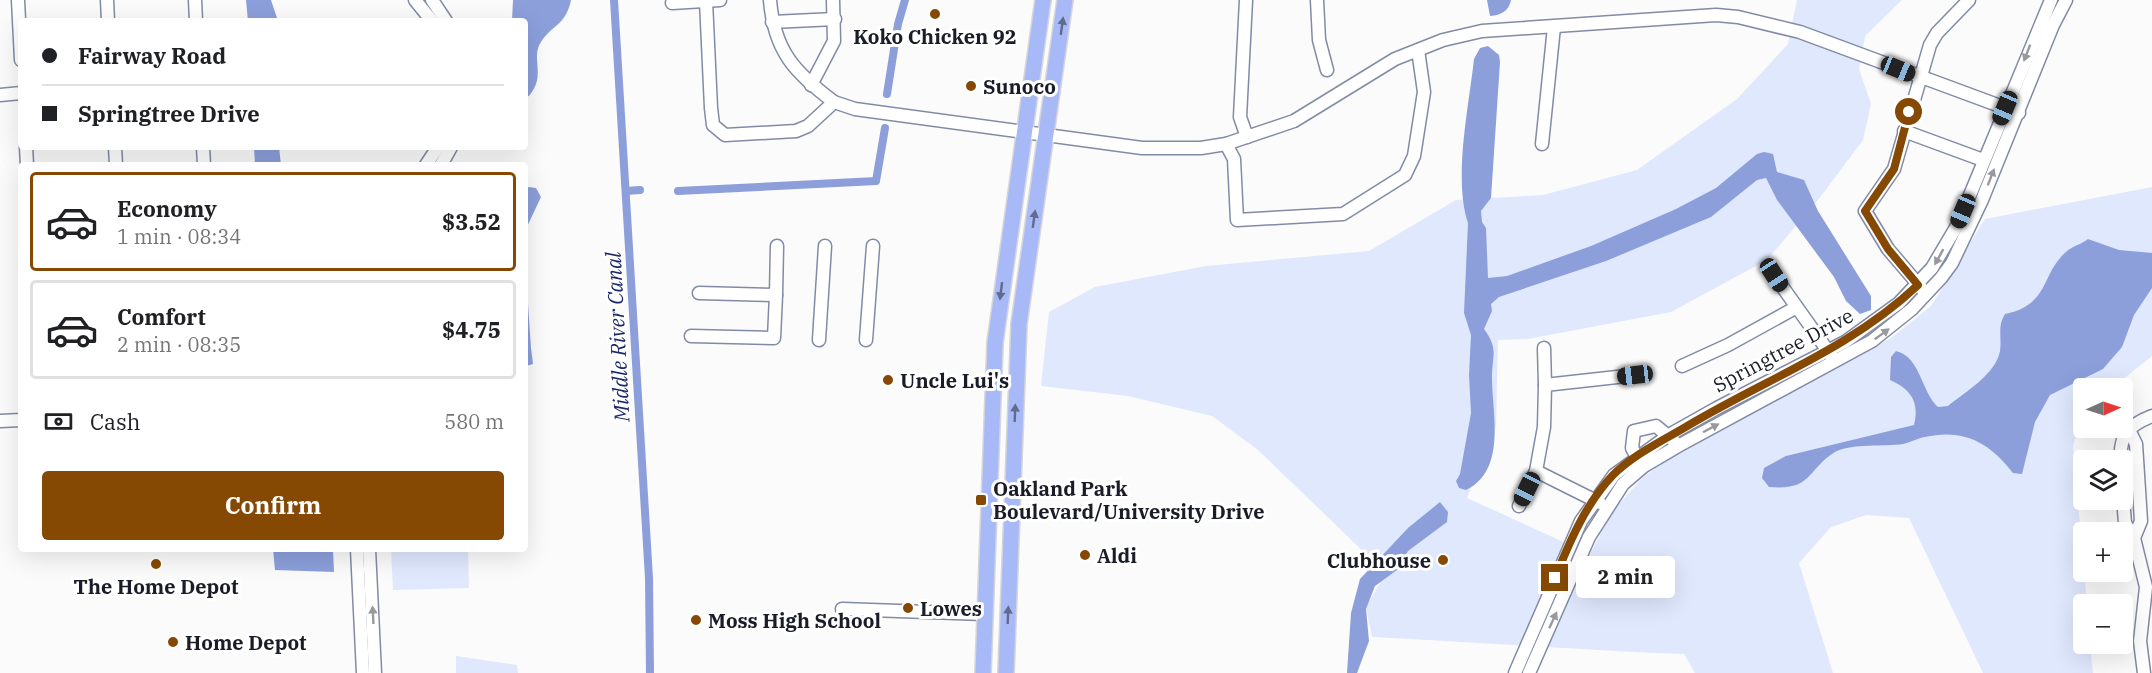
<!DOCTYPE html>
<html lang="en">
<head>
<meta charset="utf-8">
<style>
  :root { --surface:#fff; --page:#f6f6f6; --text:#202124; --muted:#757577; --line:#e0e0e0; --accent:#854903 }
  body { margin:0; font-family:"IBM Plex Serif",serif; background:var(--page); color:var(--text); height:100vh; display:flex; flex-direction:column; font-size:22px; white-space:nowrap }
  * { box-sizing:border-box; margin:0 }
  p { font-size:20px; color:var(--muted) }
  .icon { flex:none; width:33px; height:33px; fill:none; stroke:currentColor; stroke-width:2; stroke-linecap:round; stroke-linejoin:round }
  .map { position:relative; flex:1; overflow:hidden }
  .details { position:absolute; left:18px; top:162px; width:510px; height:390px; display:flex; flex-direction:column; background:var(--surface); border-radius:6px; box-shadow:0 6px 24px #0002 }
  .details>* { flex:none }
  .hud { position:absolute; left:18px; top:18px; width:510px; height:132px; border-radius:6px; box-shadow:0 6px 24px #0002; display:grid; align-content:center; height:132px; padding:0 24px; background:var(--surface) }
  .needle { width:39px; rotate:87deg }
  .fabs { position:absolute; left:2073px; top:378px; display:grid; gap:12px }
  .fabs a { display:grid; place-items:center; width:60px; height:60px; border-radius:6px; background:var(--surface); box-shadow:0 6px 24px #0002; font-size:30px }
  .end { position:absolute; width:27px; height:27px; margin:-14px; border:8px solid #854903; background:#fff; box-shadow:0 0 0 3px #fff }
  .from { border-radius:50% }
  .bubble { position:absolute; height:42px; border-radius:6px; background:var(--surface); box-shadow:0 6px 24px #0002; font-size:20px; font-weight:800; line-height:42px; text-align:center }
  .car { position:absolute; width:18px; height:36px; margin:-18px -9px; border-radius:8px; box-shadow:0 0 4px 2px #0007; background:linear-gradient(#222 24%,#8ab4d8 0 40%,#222 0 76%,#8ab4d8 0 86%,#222 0) }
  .hud b { display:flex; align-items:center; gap:21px; height:57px; font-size:22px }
  .hud b+b { border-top:2px solid var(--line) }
  .hud i { width:15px; height:15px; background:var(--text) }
  ul { padding:10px 0 0; list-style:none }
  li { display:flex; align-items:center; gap:18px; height:99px; margin:0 12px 9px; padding:0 12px; border:3px solid var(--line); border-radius:6px }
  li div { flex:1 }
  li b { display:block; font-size:22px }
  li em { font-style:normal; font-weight:800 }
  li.selected { border-color:var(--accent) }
  li>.icon { width:54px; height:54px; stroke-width:1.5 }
  .pay { display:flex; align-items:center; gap:15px; height:66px; padding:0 24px; font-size:22px }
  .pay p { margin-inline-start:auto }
  .primary-button { display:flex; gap:12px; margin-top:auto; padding:12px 24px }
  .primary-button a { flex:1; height:69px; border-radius:6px; background:var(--accent); color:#fff; font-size:24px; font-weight:800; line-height:69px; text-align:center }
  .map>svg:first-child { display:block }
</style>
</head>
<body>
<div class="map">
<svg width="2152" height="673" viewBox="0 0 2152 673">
  <rect width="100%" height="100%" fill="#fbfbfb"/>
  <!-- green -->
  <g fill="#e0e8fe">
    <path d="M1797,0H1902L1865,36L1859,69L1871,104L1863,140L1818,200L1767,260L1671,312L1528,339L1498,340L1496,426L1467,498L1590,554L1612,512L1643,477L1682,450L1891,338L1931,306L1985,219L2152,187V356L2112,388H2084L2083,411L2073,446L2087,604H2084V644H2090L2093,673H1983L1909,518L1866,515L1831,527L1799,563L1833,673H1695L1684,654C1580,650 1476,642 1372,637L1366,607L1381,581L1367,555L1258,450L1212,416L1128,396L1041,386L1049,312L1095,287L1206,266L1369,251L1456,200L1543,195L1637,170L1737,99L1788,44Z"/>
    <path d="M391,549H468L469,588L393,590Z"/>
    <path d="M456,656L517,665L518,673H456Z"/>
  </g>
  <!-- water -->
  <g fill="#8c9fdb">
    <path d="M246,0H271L278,21H248Z"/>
    <path d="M513,0H571C566,25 553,24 541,42C530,58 547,75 529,96L525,97V21H512Z"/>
    <path d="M1487,0H1511C1509,11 1501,15 1490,16Z"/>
    <path d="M1488,46L1499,55L1500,62L1491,198L1481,211L1482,222L1486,228L1488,278L1507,276L1591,246L1676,209L1716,188L1757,154L1764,152L1773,154L1777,172L1804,180L1818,211L1871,296V310L1860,314L1846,301L1834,277L1777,200L1766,178L1757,180L1711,217L1606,261L1499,297L1491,304L1492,311L1484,329C1499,350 1492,354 1492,378C1492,413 1507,470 1466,490L1459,488L1456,481L1460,474L1471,413L1469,375L1471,335L1464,313L1468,223C1453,179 1469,106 1474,59L1480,48Z"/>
    <path d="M254,147H279L281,165H255Z"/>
    <path d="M529,187L536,188L541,197L525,231V188Z"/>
    <path d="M2088,239L2119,250L2152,253V288L2134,315L2122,347L2103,369L2050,395L2035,422L2022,474L2013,473C1990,443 1964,428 1925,437C1918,438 1911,442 1903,444C1885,447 1851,443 1835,452C1807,469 1813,491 1769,487L1762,478L1764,468L1786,456L1914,425C1920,401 1910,389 1890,380L1891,357L1896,351C1921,357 1921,392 1938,407L1948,406C1965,392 1996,374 2000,351C2002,337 1997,327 2005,314C2051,304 2040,274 2067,251C2073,246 2082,244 2088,239Z"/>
    <path d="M525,260L531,348L533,364L526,366Z"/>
    <path d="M1440,502L1448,512L1447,522L1408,551L1397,570L1375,586L1366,609L1369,641L1357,673H1347L1351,613L1360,579L1408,528Z"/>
    <path d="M273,549H333L334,572L275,570Z"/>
  </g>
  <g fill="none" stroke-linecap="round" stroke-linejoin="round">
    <!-- canal -->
    <g stroke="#8c9fdb" stroke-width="8">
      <path d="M614,0L649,578L650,673"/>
      <path d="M887,94L898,24L905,0"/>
      <path d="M626,191L640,190"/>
      <path d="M678,191L876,181L885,128"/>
    </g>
    <!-- minor casing -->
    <g stroke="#828ba6" stroke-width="15">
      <g id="minor">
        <path d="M18,0L21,60"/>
        <path d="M107,0L108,21"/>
        <path d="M195,0L196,21"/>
        <path d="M415,0L432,21"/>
        <path d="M432,0L446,21"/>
        <path d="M770,0C774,51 795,73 834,102"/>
        <path d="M1246,0L1240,117L1247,137"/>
        <path d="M1317,0L1319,40L1327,70"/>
        <path d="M706,1L711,108L713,125L725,135L796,131L808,126L834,102L855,109L1142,148H1201L1226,144L1294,121L1395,59L1443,40L1482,31L1716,15L1738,17L1800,32L2019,113"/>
        <path d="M672,3L720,0"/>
        <path d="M772,22L835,19"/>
        <path d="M811,85L834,41L833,0"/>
        <path d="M0,95L21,93"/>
        <path d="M1904,131L1983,160"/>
        <path d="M1226,144L1234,159L1237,220L1343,214L1405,175L1414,156L1424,92L1418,50"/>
        <path d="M1542,144L1554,27"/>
        <path d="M26,147L27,165"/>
        <path d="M115,147L116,165"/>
        <path d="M203,147L204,165"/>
        <path d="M426,165L438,147"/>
        <path d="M441,165L451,147"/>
        <path d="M1774,275L1833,358"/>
        <path d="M1923,290L1888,249L1865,211L1894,169L1930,45L1937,33L1969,0"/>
        <path d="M699,293L776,295L777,246"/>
        <path d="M691,336L774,338L776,295"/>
        <path d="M819,340L825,246"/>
        <path d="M866,340L873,246"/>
        <path d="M1544,348L1545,385"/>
        <path d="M1682,366L1728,345L1795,308"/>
        <path d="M0,421L21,420"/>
        <path d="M2129,430L2136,444L2141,521L2134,538"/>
        <path d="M1637,457L1632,448L1634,431L1656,426L1674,441"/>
        <path d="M2121,460C2119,435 2129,425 2152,416"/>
        <path d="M1536,471L1600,503"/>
        <path d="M2122,486L2125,523L2134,538L2146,587L2140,641L2144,673"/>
        <path d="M1519,506L1536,471L1544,427L1545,385L1635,375"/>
        <path d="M357,549L363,673"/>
        <path d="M369,549L375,673"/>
        <path d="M842,609L984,614"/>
        <path d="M1515,673L1581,521L1614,475L1669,435L1717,408L1845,342L1899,303L1932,268L1958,224L2051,0"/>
        <path d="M1529,673L1589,537L1623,484L1644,466L1678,446L1872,341L1912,309L1941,278L1952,263L1982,200L2053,25L2066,0"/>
      </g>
    </g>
    <!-- major casing -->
    <g stroke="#d6d6d8" stroke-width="18">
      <g id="major">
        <path d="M983,673L995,343L1043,0"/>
        <path d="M1006,673L1019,324L1065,0"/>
      </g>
    </g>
    <!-- minor -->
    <use href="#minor" stroke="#fff" stroke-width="12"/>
    <!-- major -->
    <use href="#major" stroke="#a8b9f7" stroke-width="15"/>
  </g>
  <!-- one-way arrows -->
  <defs><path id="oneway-solid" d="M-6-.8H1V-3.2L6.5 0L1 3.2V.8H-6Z" transform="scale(1.5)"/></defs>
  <g fill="#616b90">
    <use href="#oneway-solid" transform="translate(1062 26) rotate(-82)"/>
    <use href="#oneway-solid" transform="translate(1034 219) rotate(-82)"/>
    <use href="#oneway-solid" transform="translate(1001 291) rotate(97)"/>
    <use href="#oneway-solid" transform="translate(1015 413) rotate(-88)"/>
    <use href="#oneway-solid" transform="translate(1008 615) rotate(-88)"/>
  </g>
  <g fill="#98999e">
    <use href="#oneway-solid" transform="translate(2027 53) rotate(111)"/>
    <use href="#oneway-solid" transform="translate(1991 177) rotate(-69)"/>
    <use href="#oneway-solid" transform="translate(1939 257) rotate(119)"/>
    <use href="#oneway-solid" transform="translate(1882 334) rotate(-36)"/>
    <use href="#oneway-solid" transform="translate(1711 428) rotate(-28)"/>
    <use href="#oneway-solid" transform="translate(373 615) rotate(-93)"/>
    <use href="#oneway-solid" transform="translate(1553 620) rotate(-65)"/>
  </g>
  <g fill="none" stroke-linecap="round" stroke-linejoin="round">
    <!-- route -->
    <path stroke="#854903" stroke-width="8" d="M1555,578C1569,543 1586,503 1613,475C1634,454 1664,440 1689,425C1768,378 1850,349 1918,285L1888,249L1865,211L1894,169L1909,112"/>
  </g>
  <!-- markers -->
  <g fill="#854903" stroke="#fff" stroke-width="2">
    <circle cx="935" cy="14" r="6"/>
    <circle cx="971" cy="86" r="6"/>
    <circle cx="888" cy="380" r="6"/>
    <rect x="975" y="494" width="12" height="12" rx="3"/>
    <circle cx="1085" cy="555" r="6"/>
    <circle cx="1443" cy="560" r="6"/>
    <circle cx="156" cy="564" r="6"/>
    <circle cx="908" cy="608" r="6"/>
    <circle cx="696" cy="620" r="6"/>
    <circle cx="173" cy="642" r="6"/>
  </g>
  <g text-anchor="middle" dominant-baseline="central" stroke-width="6" stroke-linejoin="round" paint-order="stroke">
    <!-- poi labels -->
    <g font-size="20" font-weight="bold" fill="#1a1d28" stroke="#fff" text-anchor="start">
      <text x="935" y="36" text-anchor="middle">Koko Chicken 92</text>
      <text x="983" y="86">Sunoco</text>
      <text x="900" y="380">Uncle Lui's</text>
      <text x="993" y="488">Oakland Park<tspan x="993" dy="23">Boulevard/University Drive</tspan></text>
      <text x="1097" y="555">Aldi</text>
      <text x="1431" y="560" text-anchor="end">Clubhouse</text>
      <text x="156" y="586" text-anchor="middle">The Home Depot</text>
      <text x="920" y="608">Lowes</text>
      <text x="708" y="620">Moss High School</text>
      <text x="185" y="642">Home Depot</text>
    </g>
    <!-- street labels -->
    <g font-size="20" fill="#1a1d28" stroke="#fff">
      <text transform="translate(1783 350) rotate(-28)">Springtree Drive</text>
    </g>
    <!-- water labels -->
    <g font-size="21" font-style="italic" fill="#1b276c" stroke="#fff">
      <text transform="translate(617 337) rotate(-93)">Middle River Canal</text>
    </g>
  </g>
</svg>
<div class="fabs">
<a><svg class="needle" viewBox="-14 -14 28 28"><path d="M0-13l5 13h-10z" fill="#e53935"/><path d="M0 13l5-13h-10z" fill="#757577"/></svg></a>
<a><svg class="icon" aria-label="layers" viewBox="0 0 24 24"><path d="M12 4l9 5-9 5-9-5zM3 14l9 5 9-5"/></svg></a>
<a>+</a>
<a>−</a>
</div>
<i class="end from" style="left:1909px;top:112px"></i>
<i class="end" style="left:1555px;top:578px"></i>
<div class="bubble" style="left:1576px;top:556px;width:99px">2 min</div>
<i class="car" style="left:1898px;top:69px;rotate:112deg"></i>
<i class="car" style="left:2005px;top:108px;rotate:203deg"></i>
<i class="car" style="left:1963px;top:211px;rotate:203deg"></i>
<i class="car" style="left:1774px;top:275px;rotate:147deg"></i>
<i class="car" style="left:1635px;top:375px;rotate:263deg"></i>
<i class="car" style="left:1527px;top:489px;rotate:206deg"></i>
<div class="hud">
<b><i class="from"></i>Fairway Road</b>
<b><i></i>Springtree Drive</b>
</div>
<section class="details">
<ul>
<li class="selected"><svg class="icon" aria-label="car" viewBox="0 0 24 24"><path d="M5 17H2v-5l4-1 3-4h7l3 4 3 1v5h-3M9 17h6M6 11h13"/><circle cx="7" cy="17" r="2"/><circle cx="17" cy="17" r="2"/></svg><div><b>Economy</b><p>1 min · 08:34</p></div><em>$3.52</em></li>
<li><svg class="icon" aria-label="car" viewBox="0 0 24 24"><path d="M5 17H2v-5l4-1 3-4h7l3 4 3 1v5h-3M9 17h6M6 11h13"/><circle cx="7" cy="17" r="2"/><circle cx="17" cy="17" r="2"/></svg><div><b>Comfort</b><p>2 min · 08:35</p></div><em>$4.75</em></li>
</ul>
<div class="pay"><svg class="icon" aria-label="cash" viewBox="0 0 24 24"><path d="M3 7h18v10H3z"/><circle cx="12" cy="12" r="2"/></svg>Cash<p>580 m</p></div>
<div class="primary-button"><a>Confirm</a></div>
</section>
</div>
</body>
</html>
